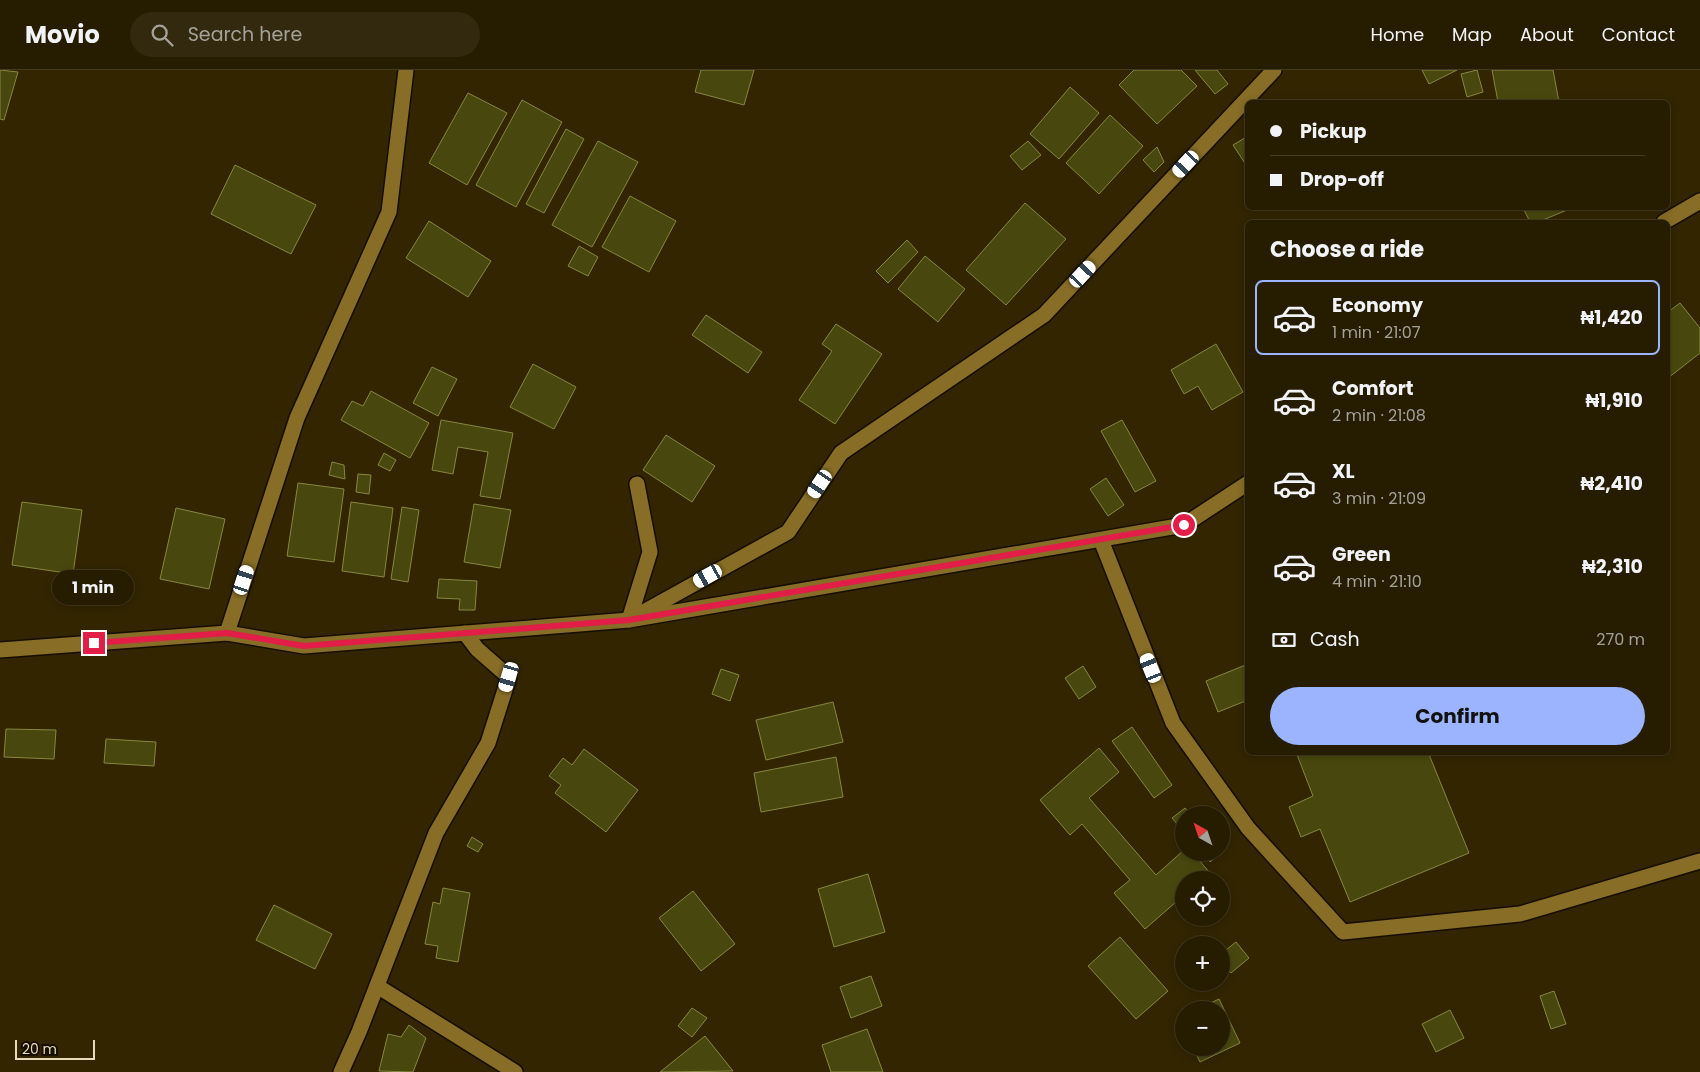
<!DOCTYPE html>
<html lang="en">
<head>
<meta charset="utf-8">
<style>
  :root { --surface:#261c00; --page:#32290f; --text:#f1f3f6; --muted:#a4a199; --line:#423a22; --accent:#9bb4fd }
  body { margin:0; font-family:Poppins,sans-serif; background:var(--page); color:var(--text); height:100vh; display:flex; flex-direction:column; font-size:19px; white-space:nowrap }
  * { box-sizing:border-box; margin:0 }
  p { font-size:16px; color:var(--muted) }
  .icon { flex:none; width:28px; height:28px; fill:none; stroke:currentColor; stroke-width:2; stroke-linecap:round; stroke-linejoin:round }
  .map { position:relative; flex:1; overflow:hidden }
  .drawer { position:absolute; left:1245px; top:150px; width:425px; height:535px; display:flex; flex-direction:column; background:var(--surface); border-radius:8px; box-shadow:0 2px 8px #0003,0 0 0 1px var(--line) }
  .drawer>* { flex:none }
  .banner { position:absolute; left:1245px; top:30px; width:425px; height:110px; border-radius:8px; box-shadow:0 2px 8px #0003,0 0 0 1px var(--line); display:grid; align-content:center; height:110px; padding:0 25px; background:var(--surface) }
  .needle { width:32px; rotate:320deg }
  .tools { position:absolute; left:1175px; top:736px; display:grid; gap:10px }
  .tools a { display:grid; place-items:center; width:55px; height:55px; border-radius:50%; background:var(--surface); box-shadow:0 2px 8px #0003,0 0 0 1px var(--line); font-size:25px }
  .scale { position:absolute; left:15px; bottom:12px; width:80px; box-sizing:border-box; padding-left:5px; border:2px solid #e7dab8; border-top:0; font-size:14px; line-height:18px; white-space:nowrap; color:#e7dab8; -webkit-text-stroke:4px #160e00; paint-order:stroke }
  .end { position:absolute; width:22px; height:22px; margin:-11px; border:6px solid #e11d48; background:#fff; box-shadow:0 0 0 2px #fff }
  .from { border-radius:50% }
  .bubble { position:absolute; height:35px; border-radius:18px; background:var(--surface); box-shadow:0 2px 8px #0003,0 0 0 1px var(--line); font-size:16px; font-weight:700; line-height:35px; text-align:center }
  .car { position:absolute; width:15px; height:30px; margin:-15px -8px; border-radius:6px; box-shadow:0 0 4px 1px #0007; background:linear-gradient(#fff 24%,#345 0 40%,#fff 0 76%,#345 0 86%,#fff 0) }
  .banner b { display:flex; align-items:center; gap:18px; height:48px; font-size:19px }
  .banner b+b { border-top:1px solid var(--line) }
  .banner i { width:12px; height:12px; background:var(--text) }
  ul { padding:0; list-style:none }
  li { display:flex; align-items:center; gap:15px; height:75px; margin:0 10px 8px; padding:0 15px; border:2px solid transparent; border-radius:8px }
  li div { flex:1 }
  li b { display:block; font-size:19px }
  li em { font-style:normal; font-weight:700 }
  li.current { border-color:var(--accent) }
  li>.icon { width:45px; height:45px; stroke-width:1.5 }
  h2 { padding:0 25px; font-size:22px; line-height:60px }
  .pay { display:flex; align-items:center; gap:12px; height:55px; padding:0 25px; font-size:19px }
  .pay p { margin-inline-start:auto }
  .button { display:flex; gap:10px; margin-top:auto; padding:10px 25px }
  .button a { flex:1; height:58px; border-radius:30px; background:var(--accent); color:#111; font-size:20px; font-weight:700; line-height:58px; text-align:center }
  header { display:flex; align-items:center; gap:30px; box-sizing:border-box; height:70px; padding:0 25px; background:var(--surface); border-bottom:1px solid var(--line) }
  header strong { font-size:24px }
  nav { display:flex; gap:28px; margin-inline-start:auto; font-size:18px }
  .search { width:350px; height:45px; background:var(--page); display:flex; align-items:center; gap:12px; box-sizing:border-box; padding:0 18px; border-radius:28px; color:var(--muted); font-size:19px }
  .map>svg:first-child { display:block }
</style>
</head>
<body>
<header>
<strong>Movio</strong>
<div class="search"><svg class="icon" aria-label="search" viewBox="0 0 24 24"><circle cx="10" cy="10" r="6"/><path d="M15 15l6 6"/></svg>Search here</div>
<nav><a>Home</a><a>Map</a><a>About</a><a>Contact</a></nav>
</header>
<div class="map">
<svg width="1700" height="1002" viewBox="0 0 1700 1002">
  <rect width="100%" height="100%" fill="#322500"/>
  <!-- building -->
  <g fill="#48480e" stroke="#87873f">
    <path d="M0,0L18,2L4,50L0,49Z"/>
    <path d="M701,0H754L744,35L695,22Z"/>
    <path d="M1134,0H1181L1197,16L1157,54L1119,15Z"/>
    <path d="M1195,0H1217L1228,14L1215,24Z"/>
    <path d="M1422,0H1457L1429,14Z"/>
    <path d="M1477,0L1483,22L1467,27L1461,4Z"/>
    <path d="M1492,0H1553L1559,32H1513V30L1498,32Z"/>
    <path d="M1070,17L1099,43L1059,89L1030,64Z"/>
    <path d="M468,23L507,43L467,115L429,93Z"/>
    <path d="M522,30L562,52L516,137L476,115Z"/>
    <path d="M1110,45L1143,76L1099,124L1066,93Z"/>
    <path d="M566,59L584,69L544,143L526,134Z"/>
    <path d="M1248,66V98L1233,75Z"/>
    <path d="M598,71L638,92L592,177L552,155Z"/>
    <path d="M1028,71L1041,85L1022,100L1010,86Z"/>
    <path d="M1157,77L1164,92L1154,102L1143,90Z"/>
    <path d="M235,95L316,135L291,184L211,144Z"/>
    <path d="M630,126L676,151L649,202L602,177Z"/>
    <path d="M1025,133L1066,169L1006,235L966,200Z"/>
    <path d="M1523,138H1572L1538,152H1530Z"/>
    <path d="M429,151L491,191L468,227L406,188Z"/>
    <path d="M907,170L918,182L888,213L876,201Z"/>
    <path d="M579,176L598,187L588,206L568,196Z"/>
    <path d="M925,186L965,219L938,252L898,219Z"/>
    <path d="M1680,233L1700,258V283L1668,308V242Z"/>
    <path d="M706,245L762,282L748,303L692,265Z"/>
    <path d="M836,254L882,284L835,354L799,330L832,281L822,274Z"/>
    <path d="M1216,274L1243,322L1212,340L1198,316L1184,324L1171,300Z"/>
    <path d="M533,294L576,317L554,359L510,337Z"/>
    <path d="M432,297L457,309L438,346L413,333Z"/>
    <path d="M371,321L429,353L410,388L341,350L352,331L363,336Z"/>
    <path d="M441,350L513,363L500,429L480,426L488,382L458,377L453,404L432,400Z"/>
    <path d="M1122,350L1156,411L1135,422L1101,361Z"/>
    <path d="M666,365L715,396L692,432L643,400Z"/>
    <path d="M384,383L396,390L390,401L378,395Z"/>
    <path d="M332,392L344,395L345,409L329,405Z"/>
    <path d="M358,404L371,405L369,424L356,422Z"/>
    <path d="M1106,408L1124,435L1108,446L1090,419Z"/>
    <path d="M298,413L344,419L334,492L287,486Z"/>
    <path d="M22,432L82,440L73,504L12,495Z"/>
    <path d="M351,432L393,438L384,507L342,501Z"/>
    <path d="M474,434L511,440L500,498L464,492Z"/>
    <path d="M402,437L419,440L408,512L391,509Z"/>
    <path d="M176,438L225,449L209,519L160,509Z"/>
    <path d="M439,509L477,511L475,540H459L460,529L437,528Z"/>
    <path d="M1248,594V630L1218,642L1206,611Z"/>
    <path d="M1083,596L1096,617L1079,629L1065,608Z"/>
    <path d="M721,599L739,605L730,631L712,624Z"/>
    <path d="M833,632L843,672L766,690L756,650Z"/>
    <path d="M1132,657L1172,715L1154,728L1112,671Z"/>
    <path d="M6,659L56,660L54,689L4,687Z"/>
    <path d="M106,669L156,672L154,696L104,693Z"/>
    <path d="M1099,678L1119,702L1089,728L1156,805L1184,780V782H1192L1210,803L1202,810H1184V825L1145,859L1114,823L1130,810L1082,754L1070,765L1040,730Z"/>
    <path d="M584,679L638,720L606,762L555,723L561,715L549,706L563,688L572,695Z"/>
    <path d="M1296,682H1428L1469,783L1350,832L1320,759L1301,767L1289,737L1313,726Z"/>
    <path d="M836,687L843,727L761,742L754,703Z"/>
    <path d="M1185,738L1191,745H1184V762L1172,748Z"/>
    <path d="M472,767L483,774L478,782L467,776Z"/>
    <path d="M1221,780L1222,782L1210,792L1202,782H1221Z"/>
    <path d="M868,804L885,862L834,877L818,819Z"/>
    <path d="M443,818L470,823L458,892L436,888L438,876L425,874L433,832L440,834Z"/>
    <path d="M693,821L735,874L701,901L659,848Z"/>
    <path d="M274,835L332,864L315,899L256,870Z"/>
    <path d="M1120,867L1168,921L1136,949L1088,896Z"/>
    <path d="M1236,872L1249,888L1231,903L1221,892V884Z"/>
    <path d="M871,906L882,936L851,948L840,917Z"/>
    <path d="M1554,921L1566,954L1551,959L1540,926Z"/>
    <path d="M1219,929L1240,973L1200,992L1193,978H1221V940H1196Z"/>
    <path d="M692,938L707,948L692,967L678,956Z"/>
    <path d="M1450,940L1464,968L1436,982L1422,954Z"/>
    <path d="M1184,946V958L1179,949Z"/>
    <path d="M409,955L426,968L413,1002L379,1001L388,964L401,967Z"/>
    <path d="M867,959L883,1002H831L822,975Z"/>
    <path d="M705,966L733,1001L660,1002Z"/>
  </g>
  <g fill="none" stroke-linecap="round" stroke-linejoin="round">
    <!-- minor casing -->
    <g stroke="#160e00" stroke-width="18">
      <g id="minor">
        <path d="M1664,152L1700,131"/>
        <path d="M637,414L650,482L629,550L1184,455L1248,413"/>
        <path d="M1101,470L1173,653L1248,758L1343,862L1520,844L1700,791"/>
        <path d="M227,563L304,576L629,550L788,462L841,383L1044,245L1274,0"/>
        <path d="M0,580L227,563L297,348L389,142L406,0"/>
        <path d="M377,916L515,1002"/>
        <path d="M341,1002L359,962L436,763L488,673L509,607L477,579L465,563"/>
      </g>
    </g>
    <!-- minor -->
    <use href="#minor" stroke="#876d25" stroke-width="15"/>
  </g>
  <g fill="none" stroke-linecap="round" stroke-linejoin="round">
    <!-- route -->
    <path stroke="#e11d48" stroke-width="6" d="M94,573L227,563L304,576L629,550L1184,455"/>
  </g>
</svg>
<div class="tools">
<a><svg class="needle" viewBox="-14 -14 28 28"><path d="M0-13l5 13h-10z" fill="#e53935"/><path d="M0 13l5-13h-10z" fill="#a4a199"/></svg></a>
<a><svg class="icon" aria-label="locate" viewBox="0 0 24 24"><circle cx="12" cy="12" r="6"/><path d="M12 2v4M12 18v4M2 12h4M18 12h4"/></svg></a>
<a>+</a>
<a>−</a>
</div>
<div class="scale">20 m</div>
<i class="end from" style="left:1184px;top:455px"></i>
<i class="end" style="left:94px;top:573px"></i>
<div class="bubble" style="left:52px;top:500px;width:82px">1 min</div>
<i class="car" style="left:1186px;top:94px;rotate:223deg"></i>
<i class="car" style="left:1083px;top:204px;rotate:43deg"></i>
<i class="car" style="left:820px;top:414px;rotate:214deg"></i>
<i class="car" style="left:708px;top:506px;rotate:241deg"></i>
<i class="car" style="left:244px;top:510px;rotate:18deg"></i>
<i class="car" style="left:1151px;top:598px;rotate:338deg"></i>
<i class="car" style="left:509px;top:607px;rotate:197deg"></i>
<div class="banner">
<b><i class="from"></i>Pickup</b>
<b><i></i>Drop-off</b>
</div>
<section class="drawer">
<h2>Choose a ride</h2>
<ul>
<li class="current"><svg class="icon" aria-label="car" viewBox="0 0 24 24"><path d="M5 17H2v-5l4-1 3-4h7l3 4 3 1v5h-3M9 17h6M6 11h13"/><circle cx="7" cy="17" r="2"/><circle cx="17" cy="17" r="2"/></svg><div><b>Economy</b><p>1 min · 21:07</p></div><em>₦1,420</em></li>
<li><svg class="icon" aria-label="car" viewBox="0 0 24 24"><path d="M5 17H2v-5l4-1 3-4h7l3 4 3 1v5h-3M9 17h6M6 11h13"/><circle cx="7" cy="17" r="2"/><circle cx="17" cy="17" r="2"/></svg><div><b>Comfort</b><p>2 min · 21:08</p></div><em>₦1,910</em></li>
<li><svg class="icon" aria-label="car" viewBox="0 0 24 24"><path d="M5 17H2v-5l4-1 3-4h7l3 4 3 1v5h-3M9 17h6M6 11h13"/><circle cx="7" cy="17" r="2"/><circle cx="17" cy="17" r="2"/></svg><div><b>XL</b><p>3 min · 21:09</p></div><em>₦2,410</em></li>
<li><svg class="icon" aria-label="car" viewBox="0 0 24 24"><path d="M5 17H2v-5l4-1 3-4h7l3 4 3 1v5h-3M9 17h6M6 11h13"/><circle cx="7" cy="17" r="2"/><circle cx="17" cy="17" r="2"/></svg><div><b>Green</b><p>4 min · 21:10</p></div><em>₦2,310</em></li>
</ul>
<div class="pay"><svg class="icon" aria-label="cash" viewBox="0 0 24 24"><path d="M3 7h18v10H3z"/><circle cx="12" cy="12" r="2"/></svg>Cash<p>270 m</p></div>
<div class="button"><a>Confirm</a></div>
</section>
</div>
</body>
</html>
